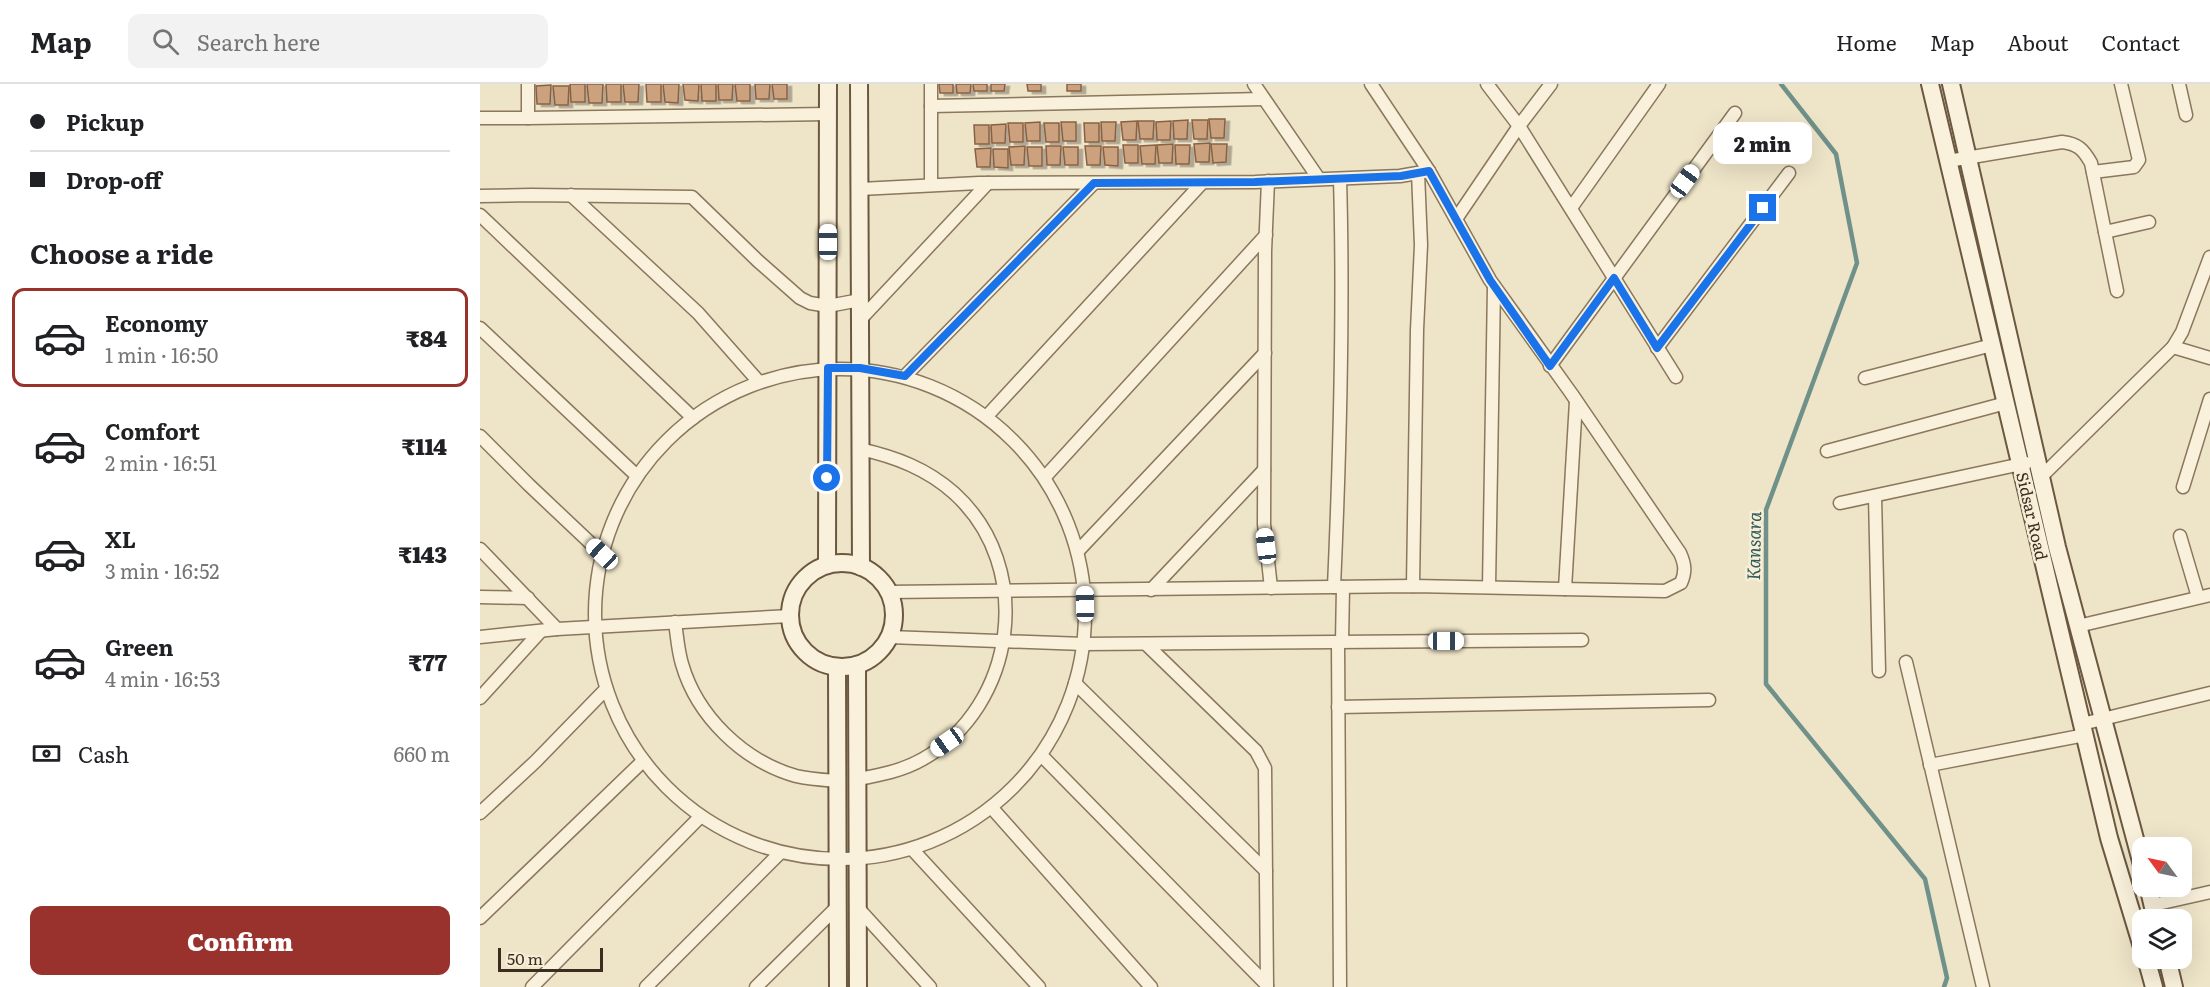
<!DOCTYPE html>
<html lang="en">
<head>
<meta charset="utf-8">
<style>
  :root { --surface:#fff; --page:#f2f2f2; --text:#202124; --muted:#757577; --line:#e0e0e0; --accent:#99312d }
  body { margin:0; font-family:Literata,serif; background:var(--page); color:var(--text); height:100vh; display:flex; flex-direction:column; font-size:22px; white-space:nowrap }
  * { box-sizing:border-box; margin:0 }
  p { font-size:20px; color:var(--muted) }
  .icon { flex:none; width:33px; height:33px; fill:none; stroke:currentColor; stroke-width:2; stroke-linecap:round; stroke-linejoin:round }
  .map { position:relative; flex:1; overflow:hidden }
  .panel { display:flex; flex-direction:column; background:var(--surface); width:480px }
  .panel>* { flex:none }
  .hud { display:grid; align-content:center; height:132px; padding:0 30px; background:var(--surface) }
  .needle { width:39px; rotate:303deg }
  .fabs { position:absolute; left:1652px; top:753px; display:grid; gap:12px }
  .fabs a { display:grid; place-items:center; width:60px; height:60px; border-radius:12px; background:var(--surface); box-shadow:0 6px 24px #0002; font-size:30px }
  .scale { position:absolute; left:18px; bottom:15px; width:105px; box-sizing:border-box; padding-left:6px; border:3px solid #3b2e20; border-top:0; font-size:16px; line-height:21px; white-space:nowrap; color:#3b2e20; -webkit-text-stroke:4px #f6eed7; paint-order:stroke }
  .end { position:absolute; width:27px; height:27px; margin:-14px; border:8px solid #1a73e8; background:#fff; box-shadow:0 0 0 3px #fff }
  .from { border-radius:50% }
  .bubble { position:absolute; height:42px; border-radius:12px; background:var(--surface); box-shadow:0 6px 24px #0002; font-size:20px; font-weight:800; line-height:42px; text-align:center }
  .car { position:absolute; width:18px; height:36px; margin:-18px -9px; border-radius:8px; box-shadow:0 0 4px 2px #0007; background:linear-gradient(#fff 24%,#345 0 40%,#fff 0 76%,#345 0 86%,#fff 0) }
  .hud b { display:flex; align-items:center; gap:21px; height:57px; font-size:22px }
  .hud b+b { border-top:2px solid var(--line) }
  .hud i { width:15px; height:15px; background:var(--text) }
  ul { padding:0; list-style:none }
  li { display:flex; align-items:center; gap:18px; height:99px; margin:0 12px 9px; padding:0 18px; border:3px solid transparent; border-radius:12px }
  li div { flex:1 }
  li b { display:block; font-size:22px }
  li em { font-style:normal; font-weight:800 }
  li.current { border-color:var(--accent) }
  li>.icon { width:54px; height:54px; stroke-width:1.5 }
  h2 { padding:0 30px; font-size:27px; line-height:72px }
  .pay { display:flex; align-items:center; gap:15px; height:66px; padding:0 30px; font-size:22px }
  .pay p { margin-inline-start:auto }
  .primary-button { display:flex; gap:12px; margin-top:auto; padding:12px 30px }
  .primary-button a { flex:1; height:69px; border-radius:12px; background:var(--accent); color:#fff; font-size:24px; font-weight:800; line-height:69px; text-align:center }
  header { display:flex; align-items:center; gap:36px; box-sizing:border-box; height:84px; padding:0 30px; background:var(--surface); border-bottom:2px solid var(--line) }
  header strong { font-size:28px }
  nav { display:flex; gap:33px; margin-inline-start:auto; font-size:21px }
  .search { width:420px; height:54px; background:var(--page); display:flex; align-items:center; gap:15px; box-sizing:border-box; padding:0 21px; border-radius:12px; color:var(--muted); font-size:22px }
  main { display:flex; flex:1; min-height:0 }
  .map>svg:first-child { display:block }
</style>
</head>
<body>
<header>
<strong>Map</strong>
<div class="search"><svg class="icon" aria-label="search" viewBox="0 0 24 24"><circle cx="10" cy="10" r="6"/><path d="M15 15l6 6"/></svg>Search here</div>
<nav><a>Home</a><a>Map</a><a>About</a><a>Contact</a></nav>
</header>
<main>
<section class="panel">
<div class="hud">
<b><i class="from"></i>Pickup</b>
<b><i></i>Drop-off</b>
</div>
<h2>Choose a ride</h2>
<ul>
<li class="current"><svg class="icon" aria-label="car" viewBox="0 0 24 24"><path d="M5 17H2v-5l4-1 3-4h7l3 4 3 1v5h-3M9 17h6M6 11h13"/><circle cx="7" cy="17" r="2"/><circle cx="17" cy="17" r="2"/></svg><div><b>Economy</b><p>1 min · 16:50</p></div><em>₹84</em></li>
<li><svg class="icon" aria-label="car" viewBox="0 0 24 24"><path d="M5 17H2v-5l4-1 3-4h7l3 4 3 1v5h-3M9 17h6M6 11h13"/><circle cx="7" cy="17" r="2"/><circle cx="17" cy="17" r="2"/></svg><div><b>Comfort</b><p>2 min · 16:51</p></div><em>₹114</em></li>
<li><svg class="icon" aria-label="car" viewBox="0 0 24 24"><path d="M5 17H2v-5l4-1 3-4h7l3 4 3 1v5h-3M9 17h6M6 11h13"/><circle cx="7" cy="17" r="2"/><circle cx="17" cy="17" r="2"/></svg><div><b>XL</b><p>3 min · 16:52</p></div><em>₹143</em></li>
<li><svg class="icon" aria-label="car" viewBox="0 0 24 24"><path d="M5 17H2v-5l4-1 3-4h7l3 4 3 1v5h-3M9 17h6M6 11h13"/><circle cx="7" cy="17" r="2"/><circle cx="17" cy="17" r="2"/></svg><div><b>Green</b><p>4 min · 16:53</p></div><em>₹77</em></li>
</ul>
<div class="pay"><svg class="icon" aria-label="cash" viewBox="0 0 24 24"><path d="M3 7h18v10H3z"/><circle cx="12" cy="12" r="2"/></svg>Cash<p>660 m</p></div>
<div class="primary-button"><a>Confirm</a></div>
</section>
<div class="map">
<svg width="1730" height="903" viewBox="0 0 1730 903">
  <defs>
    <filter id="shadow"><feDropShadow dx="4.5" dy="2.5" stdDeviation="0" flood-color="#0004"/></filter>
  </defs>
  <rect width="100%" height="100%" fill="#eee4c8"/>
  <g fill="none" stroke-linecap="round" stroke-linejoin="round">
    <!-- stream -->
    <path stroke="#6f918a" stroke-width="4.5" d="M1301,0L1356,70L1377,179L1286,426V600L1445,795L1467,894L1464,903"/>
  </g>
  <!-- building -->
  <g fill="#cca17e" stroke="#896143" stroke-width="1.5" filter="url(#shadow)">
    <path d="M90,0H105V18H91Z"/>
    <path d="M107,0H123L122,19H109Z"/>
    <path d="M126,0H141V18H127Z"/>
    <path d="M143,0H159L158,18H145Z"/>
    <path d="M166,0H181V18H167Z"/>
    <path d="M183,0H199L198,19L185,18Z"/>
    <path d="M203,0H219L218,17L205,16Z"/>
    <path d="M221,0H236V17H222Z"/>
    <path d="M238,0H253L252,16H239Z"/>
    <path d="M255,0H270V17H257Z"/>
    <path d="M275,0H290L289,15H276Z"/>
    <path d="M292,0H307V15H294Z"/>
    <path d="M459,0H473V9H460Z"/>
    <path d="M476,0H491L490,9H477Z"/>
    <path d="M493,0H507V7H494Z"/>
    <path d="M511,0H525L524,7H511Z"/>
    <path d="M547,0H561V7H548Z"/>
    <rect x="587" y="0" width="14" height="7"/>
    <path d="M71,1L70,20H57L56,2Z"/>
    <path d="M73,2H89L88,21H75Z"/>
    <path d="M729,35H745L744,54H731Z"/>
    <path d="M708,36L707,55H694L693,37Z"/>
    <path d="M712,36H728L727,55H714Z"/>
    <path d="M657,37L656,56H643L641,38Z"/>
    <path d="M658,37H674L673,55H660Z"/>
    <path d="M691,37L690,56H677L676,38Z"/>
    <path d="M560,38V57H547L545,39Z"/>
    <path d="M581,38H596V57H583Z"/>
    <path d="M621,38H636L635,57H622Z"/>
    <path d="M528,39H543V58H530Z"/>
    <path d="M564,39H579V58H566Z"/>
    <path d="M604,39H619V58H605Z"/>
    <path d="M526,40L525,59H512L511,41Z"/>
    <path d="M494,41H509V60H495Z"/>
    <path d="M730,59L729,78H716L714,60Z"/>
    <path d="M693,60L692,79H679L677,61Z"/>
    <path d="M731,60H747L746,78L733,79Z"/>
    <path d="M643,61H658V79H645Z"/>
    <path d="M676,61L675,80H662L660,62Z"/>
    <path d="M695,61H710L709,80H696Z"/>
    <path d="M545,62L544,81H531L529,63Z"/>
    <path d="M566,62H581L580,81H567Z"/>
    <path d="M605,62H621L620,81H607Z"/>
    <path d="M547,63H562V82H549Z"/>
    <path d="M583,63H598V81H585Z"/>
    <path d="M623,63H638V82L625,81Z"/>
    <path d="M511,64L510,83H497L495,65Z"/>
    <path d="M513,65H528V84L514,83Z"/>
  </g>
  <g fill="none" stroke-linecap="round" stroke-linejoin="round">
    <!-- street casing -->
    <g stroke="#8a775d" stroke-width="15">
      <g id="street">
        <path d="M48,0V34L348,30"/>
        <path d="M451,0V101"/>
        <path d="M774,0L839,95"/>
        <path d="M1007,0L1039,42L1196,293"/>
        <path d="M1699,0L1706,31"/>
        <path d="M451,22L783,15"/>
        <path d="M0,34H48"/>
        <path d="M1468,77L1582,58C1598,60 1603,65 1611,79L1637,207"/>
        <path d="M1613,88L1654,83L1659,76L1641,0"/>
        <path d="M788,97L785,167L784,440L791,504"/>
        <path d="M380,105L499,99L775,98L920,92L949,87"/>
        <path d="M91,111L218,229L279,298"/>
        <path d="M0,112L51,111L212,113L278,177L320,214L330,219L348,222L380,216"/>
        <path d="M1091,124L1179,0"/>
        <path d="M0,131L213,334"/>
        <path d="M976,135L1039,42L1071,0"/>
        <path d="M1625,148L1669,138"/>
        <path d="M380,236L508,99"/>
        <path d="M0,244L157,392"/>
        <path d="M1693,263L1730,274"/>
        <path d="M1177,264L1309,89"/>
        <path d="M1070,282L1255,29"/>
        <circle cx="360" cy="530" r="245"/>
        <path d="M425,292L614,99"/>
        <path d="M1385,294L1512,261"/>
        <path d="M507,332L722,99"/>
        <path d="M0,352L49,401L122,470"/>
        <path d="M1347,367L1526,319"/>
        <path d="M565,393L786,151"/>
        <path d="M1561,393L1693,263L1702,248L1730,173"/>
        <path d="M1703,403L1730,315"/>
        <path d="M1395,412L1399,587"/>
        <path d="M1360,419L1546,379"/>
        <path d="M1700,452L1718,513"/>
        <path d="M0,465L77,545"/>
        <path d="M598,467L785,269"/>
        <path d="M933,502L937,246L941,161L938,89"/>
        <path d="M854,503C860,367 864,231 860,95"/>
        <path d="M1009,503L1014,202"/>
        <path d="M1085,505L1096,317"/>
        <path d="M671,506L784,386"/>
        <path d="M408,508L933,502L1185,507L1201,499C1206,488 1205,480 1200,469L1091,309L1010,196L949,87L891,0"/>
        <path d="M0,513L48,514"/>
        <path d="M195,538C197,552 198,567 202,580C217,632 263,677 316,692C329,695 344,696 357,697"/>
        <path d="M1598,542L1730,511"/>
        <path d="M0,553L77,545L310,532"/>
        <path d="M409,553L604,560L1102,556"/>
        <path d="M858,558L860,903"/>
        <path d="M862,558L863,503"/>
        <path d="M666,560L776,667L785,684L787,903"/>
        <path d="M1426,578L1503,903"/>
        <path d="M595,599L786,787"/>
        <path d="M0,614L60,548"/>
        <path d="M858,623L1229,616"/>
        <path d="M1602,640L1730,609"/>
        <path d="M561,671L787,901"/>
        <path d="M1450,681L1605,651"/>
        <path d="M378,695C400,691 422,687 443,675C536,622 556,483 474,409C447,385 416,373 380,365"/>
        <path d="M511,723L671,903"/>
        <path d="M0,729L56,677L126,605"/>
        <path d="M432,765L559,903"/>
        <path d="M1673,821L1730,808"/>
        <path d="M378,824L450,903"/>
        <path d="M0,834L163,677"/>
        <path d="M52,903L220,733"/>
        <path d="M166,903L300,769"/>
        <path d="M276,903L358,822"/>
      </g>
    </g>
    <!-- secondary casing -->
    <g stroke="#6c5840" stroke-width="20">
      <g id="secondary">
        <path d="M379,0L381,483"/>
        <path d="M1450,0L1629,754L1662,863"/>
        <path d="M1471,0L1577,463L1662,781"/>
        <circle cx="362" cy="531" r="52"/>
        <path d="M347,481L348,0"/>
        <path d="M377,581L378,903"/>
        <path d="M357,583L358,903"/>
        <path d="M1668,802L1676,836"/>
        <path d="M1666,874L1674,903"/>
        <path d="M1687,874L1694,903"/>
      </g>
    </g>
    <!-- street -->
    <use href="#street" stroke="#f9f1db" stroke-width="12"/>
    <!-- secondary -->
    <use href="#secondary" stroke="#f9f1db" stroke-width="16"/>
  </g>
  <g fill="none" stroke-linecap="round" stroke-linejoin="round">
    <!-- route -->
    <path stroke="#1a73e8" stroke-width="8" d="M347,394L348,284H380L425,292L614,99L775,98L921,92L949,87L1010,196L1070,282L1134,194L1177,264L1283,124"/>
  </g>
  <g text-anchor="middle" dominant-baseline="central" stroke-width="5" stroke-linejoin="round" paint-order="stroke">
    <!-- street labels -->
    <g font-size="16" fill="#3b2e20" stroke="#f6eed7">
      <text transform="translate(1553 432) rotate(77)">Sidsar Road</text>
    </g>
    <!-- water labels -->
    <g font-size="18" font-style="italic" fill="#305a59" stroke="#f6eed7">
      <text transform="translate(1273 462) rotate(-89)">Kansara</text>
    </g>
  </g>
</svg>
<div class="fabs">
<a><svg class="needle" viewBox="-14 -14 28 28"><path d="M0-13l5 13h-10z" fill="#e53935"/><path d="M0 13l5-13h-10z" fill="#757577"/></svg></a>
<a><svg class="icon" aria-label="layers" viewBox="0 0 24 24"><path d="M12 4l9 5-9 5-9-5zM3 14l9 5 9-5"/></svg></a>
</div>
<div class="scale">50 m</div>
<i class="end from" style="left:347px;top:394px"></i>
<i class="end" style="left:1283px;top:124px"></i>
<div class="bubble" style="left:1233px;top:38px;width:99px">2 min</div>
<i class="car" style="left:1205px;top:97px;rotate:36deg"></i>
<i class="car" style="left:348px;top:158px;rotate:0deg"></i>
<i class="car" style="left:786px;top:462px;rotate:353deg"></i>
<i class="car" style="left:122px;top:470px;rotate:313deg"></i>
<i class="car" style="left:605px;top:520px;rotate:359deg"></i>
<i class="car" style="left:966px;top:557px;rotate:90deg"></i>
<i class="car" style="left:467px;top:658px;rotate:235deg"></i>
</div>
</main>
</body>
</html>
